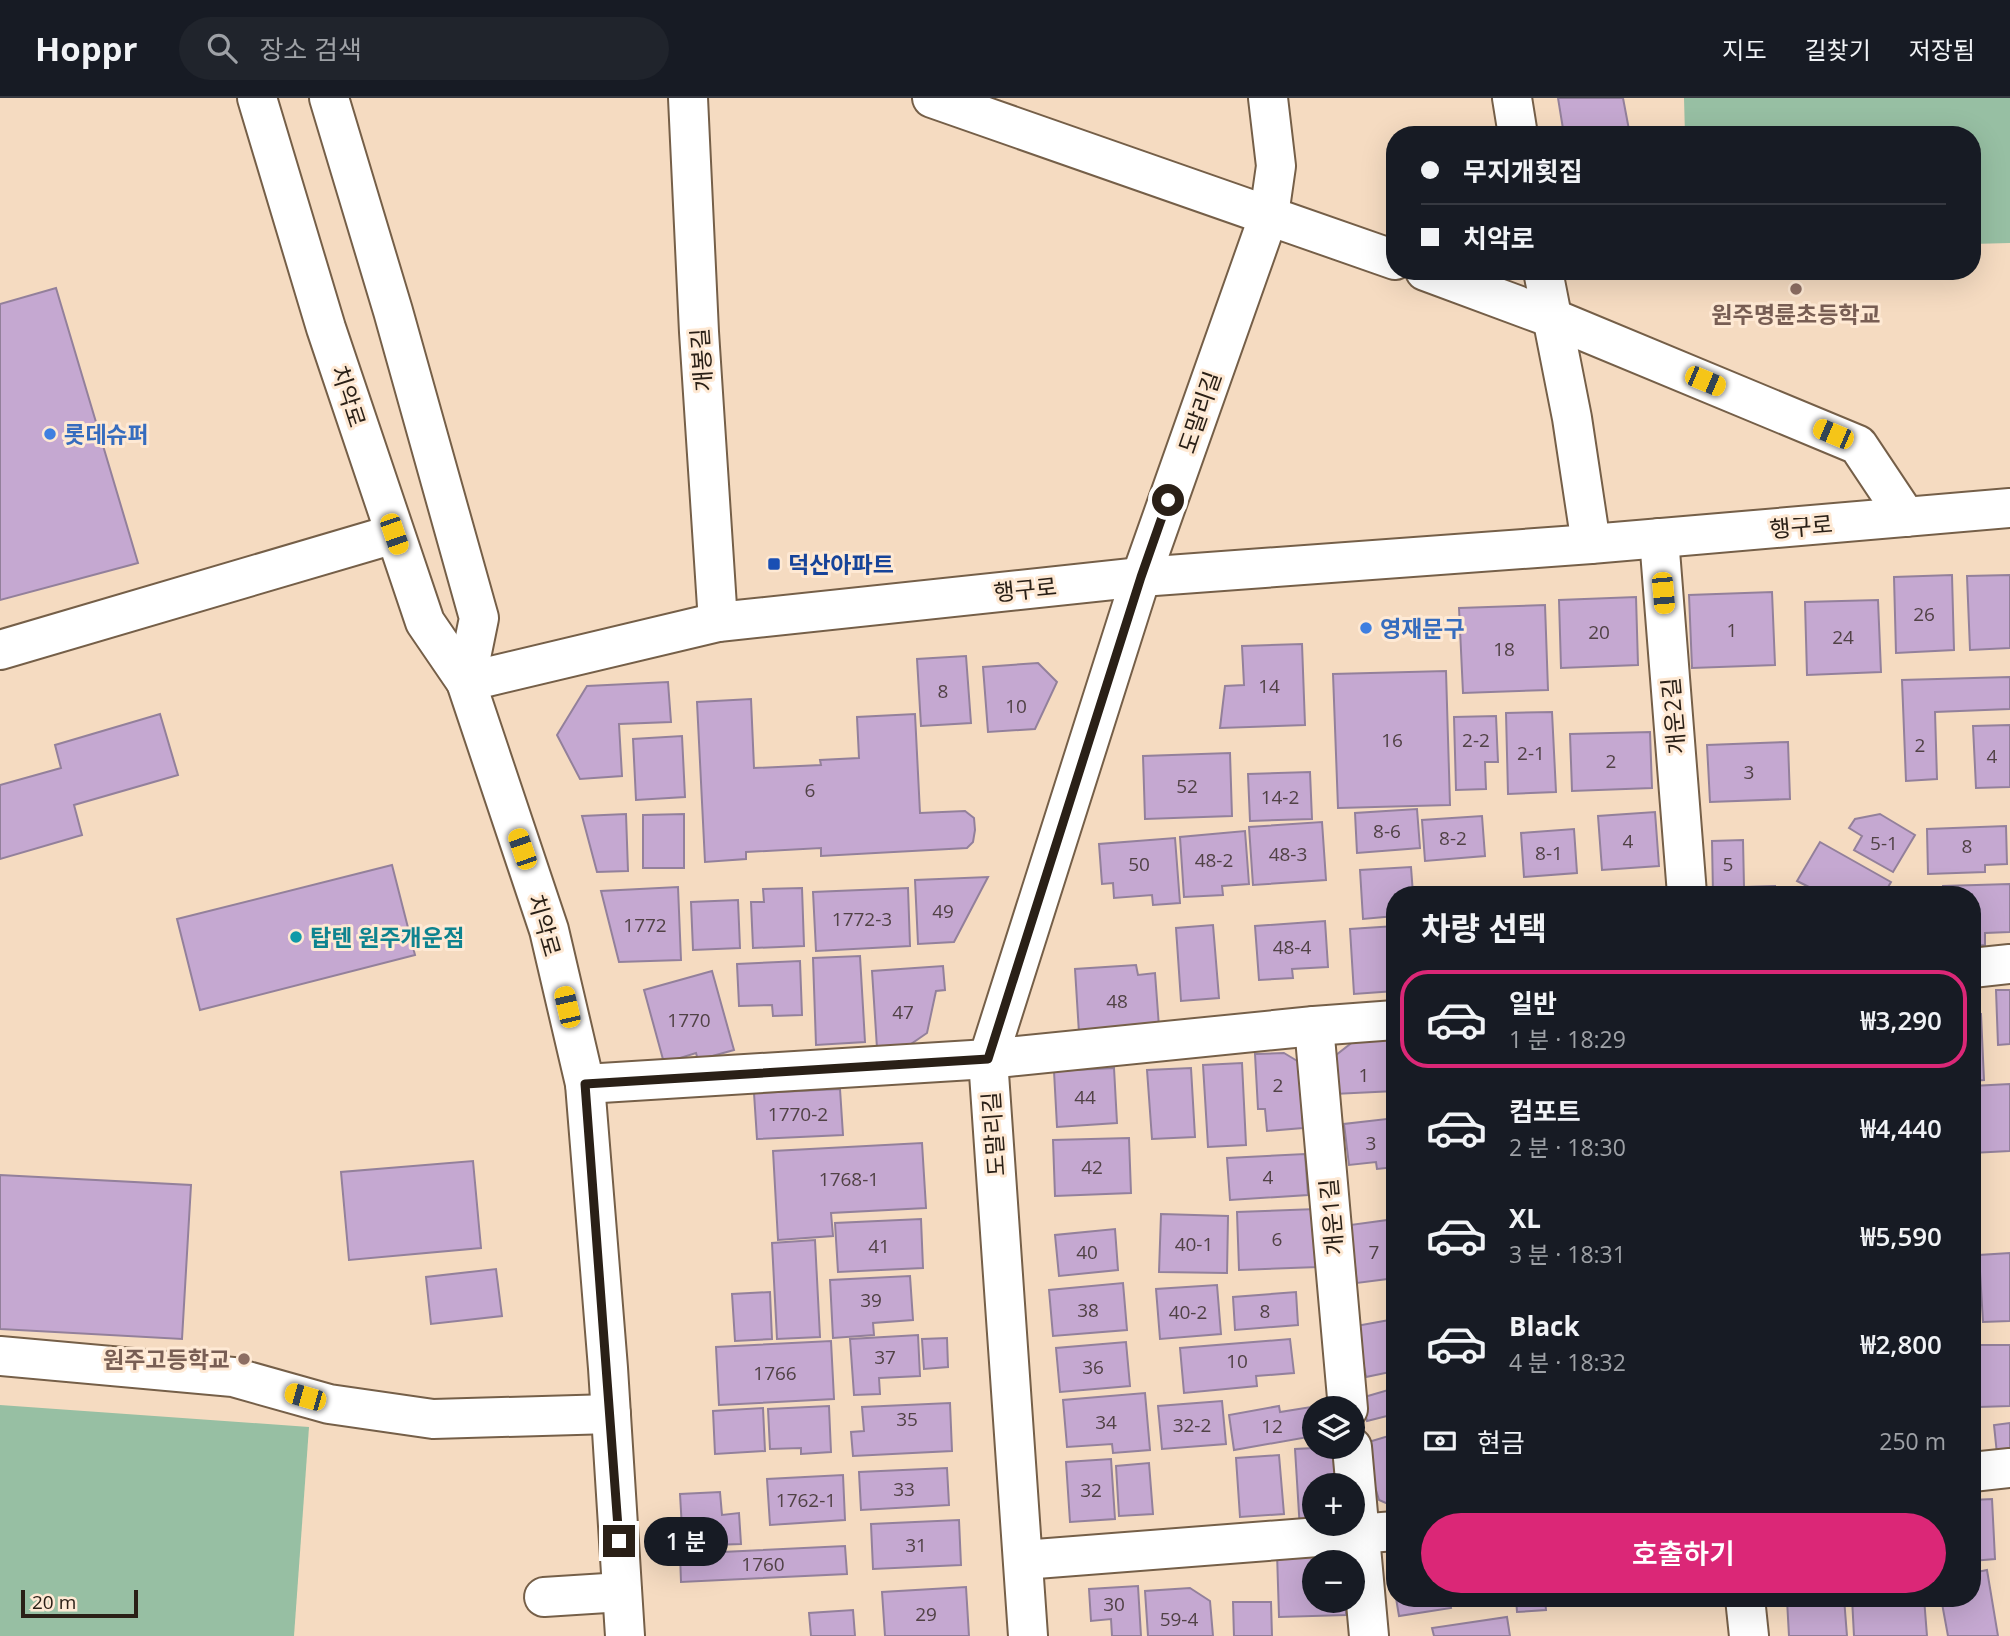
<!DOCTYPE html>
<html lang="ko">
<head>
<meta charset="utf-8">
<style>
  :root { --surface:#171b24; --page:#20242c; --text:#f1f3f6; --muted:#9ea1a6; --line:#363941; --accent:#db2777 }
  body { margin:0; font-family:"Open Sans","Noto Sans KR",sans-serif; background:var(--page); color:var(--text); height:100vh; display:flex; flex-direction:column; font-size:26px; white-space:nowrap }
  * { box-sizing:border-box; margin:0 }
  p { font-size:23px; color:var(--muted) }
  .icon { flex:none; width:38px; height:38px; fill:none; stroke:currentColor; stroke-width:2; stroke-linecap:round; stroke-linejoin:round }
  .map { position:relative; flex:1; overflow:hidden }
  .drawer { position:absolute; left:1386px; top:788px; width:595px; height:721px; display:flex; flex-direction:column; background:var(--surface); border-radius:28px; box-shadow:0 7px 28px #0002 }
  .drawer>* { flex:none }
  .banner { position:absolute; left:1386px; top:28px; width:595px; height:154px; border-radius:28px; box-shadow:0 7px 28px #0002; display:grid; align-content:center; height:154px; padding:0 35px; background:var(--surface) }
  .buttons { position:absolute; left:1302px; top:1298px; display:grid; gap:14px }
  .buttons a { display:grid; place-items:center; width:63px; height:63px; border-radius:50%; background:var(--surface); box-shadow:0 7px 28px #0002; font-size:35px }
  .scale { position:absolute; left:21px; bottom:18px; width:117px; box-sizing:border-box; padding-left:7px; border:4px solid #2a2017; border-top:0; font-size:19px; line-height:24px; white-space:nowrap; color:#2a2017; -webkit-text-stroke:5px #fee9d4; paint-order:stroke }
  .end { position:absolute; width:32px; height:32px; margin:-16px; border:9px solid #2a2017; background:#fff; box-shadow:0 0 0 4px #fff }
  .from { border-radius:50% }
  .bubble { position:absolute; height:49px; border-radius:24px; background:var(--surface); box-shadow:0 7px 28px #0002; font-size:23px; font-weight:600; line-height:49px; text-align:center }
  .car { position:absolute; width:21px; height:42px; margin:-21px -10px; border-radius:9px; box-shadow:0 0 5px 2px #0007; background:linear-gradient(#f5c518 24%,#345 0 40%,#f5c518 0 76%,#345 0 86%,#f5c518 0) }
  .banner b { display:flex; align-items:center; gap:24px; height:66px; font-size:26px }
  .banner b+b { border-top:2px solid var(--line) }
  .banner i { width:18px; height:18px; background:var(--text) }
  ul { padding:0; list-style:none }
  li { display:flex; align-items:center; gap:21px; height:98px; margin:0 14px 10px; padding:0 21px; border:4px solid transparent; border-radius:28px }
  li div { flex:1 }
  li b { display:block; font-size:26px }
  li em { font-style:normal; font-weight:600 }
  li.on { border-color:var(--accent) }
  li>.icon { width:63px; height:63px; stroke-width:1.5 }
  h2 { padding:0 35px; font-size:32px; line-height:84px }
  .pay { display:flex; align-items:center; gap:18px; height:77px; padding:0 35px; font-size:26px }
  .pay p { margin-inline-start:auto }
  .cta { display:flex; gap:14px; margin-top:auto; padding:14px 35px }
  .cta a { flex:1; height:80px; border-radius:42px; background:var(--accent); color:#fff; font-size:28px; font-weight:600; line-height:80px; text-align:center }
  header { display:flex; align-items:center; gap:42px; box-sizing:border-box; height:98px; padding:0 35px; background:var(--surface); border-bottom:2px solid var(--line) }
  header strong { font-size:33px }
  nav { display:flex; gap:38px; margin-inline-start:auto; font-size:24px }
  .search { width:490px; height:63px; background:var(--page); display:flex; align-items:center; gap:18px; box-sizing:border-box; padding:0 24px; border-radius:38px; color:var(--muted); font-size:26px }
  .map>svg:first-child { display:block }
</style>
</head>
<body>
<header>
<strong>Hoppr</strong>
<div class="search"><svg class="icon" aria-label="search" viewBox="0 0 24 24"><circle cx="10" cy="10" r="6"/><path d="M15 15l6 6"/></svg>장소 검색</div>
<nav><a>지도</a><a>길찾기</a><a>저장됨</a></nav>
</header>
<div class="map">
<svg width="2010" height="1538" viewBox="0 0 2010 1538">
  <rect width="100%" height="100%" fill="#f5dbc1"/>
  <!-- grass -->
  <g fill="#97bfa3">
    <path d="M1684,0H2010V145L1972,146V37H1685Z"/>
    <path d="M0,1307L309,1329L294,1538H0Z"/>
  </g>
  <!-- building -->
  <g fill="#c5a8d1" stroke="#93809b" stroke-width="2">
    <path d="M1558,0H1623L1630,37H1564Z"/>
    <path d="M56,190L138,465L0,502V206Z"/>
    <path d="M1952,477L1954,552L1896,555L1894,479Z"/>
    <path d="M2010,477V550L1970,552L1967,478Z"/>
    <path d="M1772,494L1775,567L1692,570L1689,497Z"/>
    <path d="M1636,499L1638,567L1561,570L1559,502Z"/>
    <path d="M1878,502L1881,574L1807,577L1805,504Z"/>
    <path d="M1545,507L1548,592L1463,595L1459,510Z"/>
    <path d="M1302,546L1305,627L1220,630L1225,588L1244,587L1242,548Z"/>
    <path d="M966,558L971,625L921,628L917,561Z"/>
    <path d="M1038,565L1057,584L1035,631L988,634L983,569Z"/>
    <path d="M1446,573L1450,707L1338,710L1333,576Z"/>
    <path d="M2010,579V611L1935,614L1937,681L1906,683L1902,582Z"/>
    <path d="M668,584L671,624L619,626L622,678L580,681L557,637L587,588Z"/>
    <path d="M751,601L754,670L821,667L820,662L859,660L857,619L915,616L920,715L965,713L974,720L975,732L973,744L967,750L821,758V750L746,754V761L705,764L697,604Z"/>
    <path d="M1552,614L1556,694L1508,696L1506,615Z"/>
    <path d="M160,616L178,677L74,707L82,737L0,761V687L61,670L55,647Z"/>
    <path d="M1496,618L1498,664H1485L1486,691L1456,692L1454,619Z"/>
    <path d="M2010,627V689L1976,690L1973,628Z"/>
    <path d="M1650,634L1652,690L1572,693L1570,636Z"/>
    <path d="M682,638L685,699L636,702L633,641Z"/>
    <path d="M1788,644L1790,701L1710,704L1707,647Z"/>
    <path d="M1230,655L1232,718L1145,721L1143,658Z"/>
    <path d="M1310,674L1312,721L1250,723L1248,676Z"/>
    <path d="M1417,711L1420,750L1357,755L1355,715Z"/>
    <path d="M1655,714L1659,768L1602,772L1598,718Z"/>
    <path d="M626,716L628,773L597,774L582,718Z"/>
    <path d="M684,716V770H643V717Z"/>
    <path d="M1880,716L1915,737L1893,774L1854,752L1862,738L1849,730L1855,721Z"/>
    <path d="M1482,718L1485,758L1425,763L1422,722Z"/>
    <path d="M1322,724L1326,782L1253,787L1249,729Z"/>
    <path d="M2006,728L2007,766L1985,767V774L1928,776L1927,731Z"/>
    <path d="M1574,731L1577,775L1524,779L1521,735Z"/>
    <path d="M1245,733L1249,786L1222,788L1223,797L1184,799L1180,739Z"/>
    <path d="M1175,740L1180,805L1153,807L1152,797L1114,800L1113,785L1102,786L1099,746Z"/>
    <path d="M1743,742L1744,789L1775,788V796H1713L1712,743Z"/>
    <path d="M1820,744L1891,784L1884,796H1810L1813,791L1797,783Z"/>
    <path d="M392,767L415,857L200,912L177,821Z"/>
    <path d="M1411,769L1413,796H1395V818L1363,821L1360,772Z"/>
    <path d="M988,779L954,844L918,846L915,782Z"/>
    <path d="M2010,786V834L1985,835V847L1972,848V796H1943V788Z"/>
    <path d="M678,789L681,862L619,864L601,793Z"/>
    <path d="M802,790L804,848L753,850L751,804H764L763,791Z"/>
    <path d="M908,790L910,848L816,853L813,794Z"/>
    <path d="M738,802L740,850L693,852L691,804Z"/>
    <path d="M1325,823L1328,869L1292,871L1293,880L1259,882L1255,828Z"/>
    <path d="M1213,827L1219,900L1181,903L1176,830Z"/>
    <path d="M1395,828V893L1354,896L1350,831Z"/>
    <path d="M860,858L865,944L816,947L813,860Z"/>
    <path d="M800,863L802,917L773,918L772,907L739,908L737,866Z"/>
    <path d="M1136,867L1138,877L1155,875L1159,929L1079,935L1075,871Z"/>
    <path d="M943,868L945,892L936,893L927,935L908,948L877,950L872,873Z"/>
    <path d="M712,873L734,952L698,962L696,955L664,965L644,892Z"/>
    <path d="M1996,892H2010V946L1998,947Z"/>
    <path d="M1972,916H1981L1984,982L1972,983Z"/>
    <path d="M1395,941V993L1334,996L1331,961L1354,943Z"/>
    <path d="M1284,955L1299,964L1303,1030L1267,1033L1265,1011H1258L1255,956Z"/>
    <path d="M1242,965L1246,1047L1208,1049L1203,967Z"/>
    <path d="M1114,970L1117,1025L1057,1029L1054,973Z"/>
    <path d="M1191,970L1195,1039L1152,1041L1147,972Z"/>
    <path d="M2010,986V1053L1972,1055V988Z"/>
    <path d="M840,991L843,1037L757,1041L754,995Z"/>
    <path d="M1395,1020V1069L1377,1071L1376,1064L1349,1067L1344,1026Z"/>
    <path d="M1129,1040L1131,1095L1055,1098L1053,1042Z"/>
    <path d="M922,1045L926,1110L831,1115L833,1138L778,1142L773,1053Z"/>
    <path d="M1305,1056L1308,1097L1230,1102L1227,1060Z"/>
    <path d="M473,1063L481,1150L349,1162L341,1074Z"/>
    <path d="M0,1077L191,1087L182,1241L0,1231Z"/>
    <path d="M1316,1111L1318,1169L1239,1172L1237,1114Z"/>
    <path d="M1161,1116L1228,1118L1227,1175L1159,1174Z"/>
    <path d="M921,1121L923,1170L838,1174L835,1125Z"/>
    <path d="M1395,1121V1180L1357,1185L1350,1127Z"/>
    <path d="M1115,1131L1118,1172L1059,1178L1055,1137Z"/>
    <path d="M815,1142L820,1239L777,1241L772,1145Z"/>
    <path d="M2010,1155V1223L1983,1224L1979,1157Z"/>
    <path d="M496,1171L502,1218L431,1226L426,1179Z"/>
    <path d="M910,1178L913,1222L873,1225L874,1237L833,1240L830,1182Z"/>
    <path d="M1123,1185L1127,1232L1053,1238L1049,1192Z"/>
    <path d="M1217,1187L1221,1236L1160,1241L1156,1191Z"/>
    <path d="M770,1194L772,1241L735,1243L732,1196Z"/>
    <path d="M1296,1194L1298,1227L1235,1232L1233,1199Z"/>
    <path d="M1395,1221V1273L1366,1279L1356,1228Z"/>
    <path d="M918,1237L920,1278L879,1280L880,1296L854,1297L850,1241Z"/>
    <path d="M947,1240L948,1269L924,1271L922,1241Z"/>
    <path d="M1290,1241L1294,1275L1256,1278L1257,1288L1184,1295L1180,1250Z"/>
    <path d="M831,1243L834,1301L719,1307L716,1249Z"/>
    <path d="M1126,1244L1130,1288L1060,1294L1056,1250Z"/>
    <path d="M1978,1247H2010V1308L1979,1309Z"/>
    <path d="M1395,1290V1316L1367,1323L1361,1300Z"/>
    <path d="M1145,1295L1150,1352L1113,1355L1112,1346L1067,1349L1063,1302Z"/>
    <path d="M1222,1303L1226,1346L1162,1351L1158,1308Z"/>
    <path d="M950,1305L952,1353L853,1358L851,1334L864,1333L862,1309Z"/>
    <path d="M829,1308L831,1354L801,1356V1350L770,1351L768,1311Z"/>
    <path d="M1279,1308L1280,1314L1317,1308L1318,1311H1314V1338L1234,1352L1229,1317Z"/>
    <path d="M763,1310L765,1353L715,1356L713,1313Z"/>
    <path d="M2010,1325V1355L1997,1356L1994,1327Z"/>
    <path d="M1395,1336V1409L1379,1402L1362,1346Z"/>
    <path d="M1333,1349L1336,1388H1314V1426L1300,1432L1295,1351Z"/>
    <path d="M1279,1357L1284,1416L1240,1419L1236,1360Z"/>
    <path d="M1111,1361L1115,1421L1070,1424L1066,1364Z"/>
    <path d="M1149,1365L1153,1416L1119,1418L1116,1368Z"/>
    <path d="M947,1370L949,1407L861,1412L859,1374Z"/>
    <path d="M843,1377L845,1422L770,1427L767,1381Z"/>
    <path d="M720,1394L722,1417L739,1415L741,1446L683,1448L680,1396Z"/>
    <path d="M1992,1401L1995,1461L1972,1463V1402Z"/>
    <path d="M959,1422L961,1467L873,1471L871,1426Z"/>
    <path d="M845,1448L847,1476L681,1484L680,1456Z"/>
    <path d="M1317,1454L1329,1465H1314V1503H1346V1517L1279,1519L1277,1455Z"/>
    <path d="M1987,1472L1998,1538H1948L1941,1500H1972V1475Z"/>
    <path d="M1138,1488L1141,1538H1112L1111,1521L1091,1523L1089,1491Z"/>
    <path d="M966,1489L969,1538H885L882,1494Z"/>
    <path d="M1190,1490L1210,1503L1213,1538H1148L1145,1493Z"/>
    <path d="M1396,1500H1449L1451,1510L1399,1518Z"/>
    <path d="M1465,1500H1505L1506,1506L1466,1508Z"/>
    <path d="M1516,1500H1571L1545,1501L1546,1512L1517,1514Z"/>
    <path d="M1627,1500H1692L1627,1502Z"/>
    <path d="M1818,1500H1844L1847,1538H1789L1787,1502Z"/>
    <path d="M1852,1500H1924L1927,1538H1854Z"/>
    <path d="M1233,1504H1271L1272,1538H1234Z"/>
    <path d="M853,1512L855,1538H811L809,1515Z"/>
    <path d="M1507,1519L1510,1538H1434L1432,1530Z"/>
  </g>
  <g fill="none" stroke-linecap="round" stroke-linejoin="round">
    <!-- minor casing -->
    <g stroke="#755f48" stroke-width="42">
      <g id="minor">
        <path d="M688,0L699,234L718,524"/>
        <path d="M932,0L1395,162"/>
        <path d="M1512,0L1518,37"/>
        <path d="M1425,173L1552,220L1858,347L1906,419"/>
        <path d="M1543,173L1572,320L1591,446"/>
        <path d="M1659,440L1687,796"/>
        <path d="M0,552L394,436"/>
        <path d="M466,584L718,524L1141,479L1591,446L2010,410"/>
        <path d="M1972,870L2010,866"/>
        <path d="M1314,928L1348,1311"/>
        <path d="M585,986L988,961L1314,928L1395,922"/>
        <path d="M0,1258L233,1279L329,1306L433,1321L611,1316"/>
        <path d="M1352,1349L1369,1538"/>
        <path d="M1972,1374L2010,1370"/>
        <path d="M1023,1462L1395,1433"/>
        <path d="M544,1499L622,1494"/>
        <path d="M1745,1500L1749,1538"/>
        <path d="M1028,1538L988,961L1141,479L1269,117L1276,68L1268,0"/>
      </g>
    </g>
    <!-- major casing -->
    <g stroke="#755f48" stroke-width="42">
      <g id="major">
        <path d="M257,0L326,230L425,524L466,584L549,832L585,986L608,1270L625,1538"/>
        <path d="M329,0L393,213L479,520L466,584"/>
      </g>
    </g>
    <!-- minor -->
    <use href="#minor" stroke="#fff" stroke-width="38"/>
    <!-- major -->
    <use href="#major" stroke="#fff" stroke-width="38"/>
  </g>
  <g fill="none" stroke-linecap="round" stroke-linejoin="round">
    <!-- route -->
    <path stroke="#2a2017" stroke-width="9" d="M619,1443L585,986L988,961L1141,479L1168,402"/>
  </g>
  <!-- markers -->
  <g fill="#8d6e63" stroke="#fee9d4" stroke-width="2.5">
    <circle cx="1796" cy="191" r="7"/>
    <circle cx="244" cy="1261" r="7"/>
  </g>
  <g fill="#3f7fe0" stroke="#fee9d4" stroke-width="2.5">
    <circle cx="50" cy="336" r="7"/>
    <circle cx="1366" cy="530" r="7"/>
  </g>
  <rect fill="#1a4fb4" stroke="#fee9d4" stroke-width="2.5" x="767" y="459" width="14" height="14" rx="3.5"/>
  <circle fill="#0f9aa8" stroke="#fee9d4" stroke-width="2.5" cx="296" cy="839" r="7"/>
  <g text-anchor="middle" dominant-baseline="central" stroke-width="6" stroke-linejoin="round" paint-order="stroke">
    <!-- number labels -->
    <g font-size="19" fill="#514246">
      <text x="1924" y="516">26</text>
      <text x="1732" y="532">1</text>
      <text x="1599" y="534">20</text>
      <text x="1843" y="539">24</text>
      <text x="1504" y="551">18</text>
      <text x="1269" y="588">14</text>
      <text x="943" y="593">8</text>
      <text x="1016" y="608">10</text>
      <text x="1392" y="642">16</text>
      <text x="1476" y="642">2-2</text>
      <text x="1920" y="647">2</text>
      <text x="1531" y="655">2-1</text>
      <text x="1992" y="658">4</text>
      <text x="1611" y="663">2</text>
      <text x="1749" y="674">3</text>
      <text x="1187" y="688">52</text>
      <text x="810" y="692">6</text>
      <text x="1280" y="699">14-2</text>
      <text x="1387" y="733">8-6</text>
      <text x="1453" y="740">8-2</text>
      <text x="1628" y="743">4</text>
      <text x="1884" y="745">5-1</text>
      <text x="1967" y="748">8</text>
      <text x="1549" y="755">8-1</text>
      <text x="1288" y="756">48-3</text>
      <text x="1214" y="762">48-2</text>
      <text x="1139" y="766">50</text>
      <text x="1728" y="766">5</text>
      <text x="943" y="813">49</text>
      <text x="862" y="821">1772-3</text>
      <text x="645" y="827">1772</text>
      <text x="1292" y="849">48-4</text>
      <text x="1117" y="903">48</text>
      <text x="903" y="914">47</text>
      <text x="689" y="922">1770</text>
      <text x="1364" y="977">1</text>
      <text x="1278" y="987">2</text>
      <text x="1085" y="999">44</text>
      <text x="798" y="1016">1770-2</text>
      <text x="1371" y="1045">3</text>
      <text x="1092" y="1069">42</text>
      <text x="1268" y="1079">4</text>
      <text x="849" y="1081">1768-1</text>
      <text x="1277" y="1141">6</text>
      <text x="1194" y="1146">40-1</text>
      <text x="879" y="1148">41</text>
      <text x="1087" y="1154">40</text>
      <text x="1374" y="1154">7</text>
      <text x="871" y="1202">39</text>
      <text x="1088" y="1212">38</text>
      <text x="1265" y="1213">8</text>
      <text x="1188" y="1214">40-2</text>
      <text x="885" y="1259">37</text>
      <text x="1237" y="1263">10</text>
      <text x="1093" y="1269">36</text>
      <text x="775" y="1275">1766</text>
      <text x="907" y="1321">35</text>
      <text x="1106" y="1324">34</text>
      <text x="1192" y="1327">32-2</text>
      <text x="1272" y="1328">12</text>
      <text x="904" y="1391">33</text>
      <text x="1091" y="1392">32</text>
      <text x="806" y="1402">1762-1</text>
      <text x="916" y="1447">31</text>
      <text x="763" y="1466">1760</text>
      <text x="1114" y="1506">30</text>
      <text x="926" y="1516">29</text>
      <text x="1179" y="1521">59-4</text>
    </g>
    <!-- education labels -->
    <g font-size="23" font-weight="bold" fill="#785e54" stroke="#fee9d4">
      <text x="1796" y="216">원주명륜초등학교</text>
      <text x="230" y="1261" text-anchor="end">원주고등학교</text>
    </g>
    <!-- street labels -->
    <g font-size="23" fill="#2a2017" stroke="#fee9d4">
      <text transform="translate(701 262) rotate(-94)">개봉길</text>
      <text transform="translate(349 298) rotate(72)">치악로</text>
      <text transform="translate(1199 314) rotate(-71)">도말리길</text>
      <text transform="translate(1801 428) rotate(-5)">행구로</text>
      <text transform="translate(1025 491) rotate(-6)">행구로</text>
      <text transform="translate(1673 618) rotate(-95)">개운2길</text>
      <text transform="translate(545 827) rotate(74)">치악로</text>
      <text transform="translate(993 1036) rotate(-94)">도말리길</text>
      <text transform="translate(1331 1119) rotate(-95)">개운1길</text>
    </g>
    <!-- shop labels -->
    <g font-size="23" font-weight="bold" fill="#366cbe" stroke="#fee9d4" text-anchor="start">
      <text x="64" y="336">롯데슈퍼</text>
      <text x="1380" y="530">영재문구</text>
    </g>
    <!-- transit labels -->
    <g font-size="23" font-weight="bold" fill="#164399" stroke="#fee9d4" text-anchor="start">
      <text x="788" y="466">덕산아파트</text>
    </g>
    <!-- culture labels -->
    <g font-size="23" font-weight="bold" fill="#0d838f" stroke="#fee9d4" text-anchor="start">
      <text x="310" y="839">탑텐 원주개운점</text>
    </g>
  </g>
</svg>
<div class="buttons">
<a><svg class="icon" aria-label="layers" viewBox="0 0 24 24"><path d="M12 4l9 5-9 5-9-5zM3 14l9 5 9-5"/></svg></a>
<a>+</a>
<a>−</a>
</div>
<div class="scale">20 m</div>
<i class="end from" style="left:1168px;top:402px"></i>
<i class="end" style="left:619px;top:1443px"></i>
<div class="bubble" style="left:644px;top:1419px;width:84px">1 분</div>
<i class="car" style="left:1705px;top:283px;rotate:113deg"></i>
<i class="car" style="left:1833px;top:336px;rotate:293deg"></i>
<i class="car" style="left:394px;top:436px;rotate:161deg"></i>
<i class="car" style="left:1663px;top:495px;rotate:175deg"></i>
<i class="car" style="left:522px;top:751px;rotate:341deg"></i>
<i class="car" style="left:567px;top:909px;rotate:347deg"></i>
<i class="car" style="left:305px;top:1299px;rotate:286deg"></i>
<div class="banner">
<b><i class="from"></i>무지개횟집</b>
<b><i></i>치악로</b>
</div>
<section class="drawer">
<h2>차량 선택</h2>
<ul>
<li class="on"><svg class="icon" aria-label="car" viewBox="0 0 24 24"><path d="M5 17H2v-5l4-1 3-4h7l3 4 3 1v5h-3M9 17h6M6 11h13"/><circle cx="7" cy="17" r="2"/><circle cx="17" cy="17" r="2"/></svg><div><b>일반</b><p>1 분 · 18:29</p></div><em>₩3,290</em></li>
<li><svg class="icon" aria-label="car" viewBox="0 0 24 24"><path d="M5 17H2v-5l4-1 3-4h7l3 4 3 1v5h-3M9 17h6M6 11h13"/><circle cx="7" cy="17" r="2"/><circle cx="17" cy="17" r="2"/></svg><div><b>컴포트</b><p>2 분 · 18:30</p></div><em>₩4,440</em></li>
<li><svg class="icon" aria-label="car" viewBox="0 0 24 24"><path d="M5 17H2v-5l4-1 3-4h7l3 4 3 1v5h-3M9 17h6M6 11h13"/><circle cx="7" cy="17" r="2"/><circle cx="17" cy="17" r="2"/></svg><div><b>XL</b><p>3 분 · 18:31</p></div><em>₩5,590</em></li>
<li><svg class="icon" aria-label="car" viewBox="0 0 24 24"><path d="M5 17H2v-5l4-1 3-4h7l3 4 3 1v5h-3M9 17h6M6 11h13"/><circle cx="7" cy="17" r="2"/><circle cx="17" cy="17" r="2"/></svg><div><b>Black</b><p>4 분 · 18:32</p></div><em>₩2,800</em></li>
</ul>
<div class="pay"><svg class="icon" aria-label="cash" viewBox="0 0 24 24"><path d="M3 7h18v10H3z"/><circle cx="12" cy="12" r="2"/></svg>현금<p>250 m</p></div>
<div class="cta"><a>호출하기</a></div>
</section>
</div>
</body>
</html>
